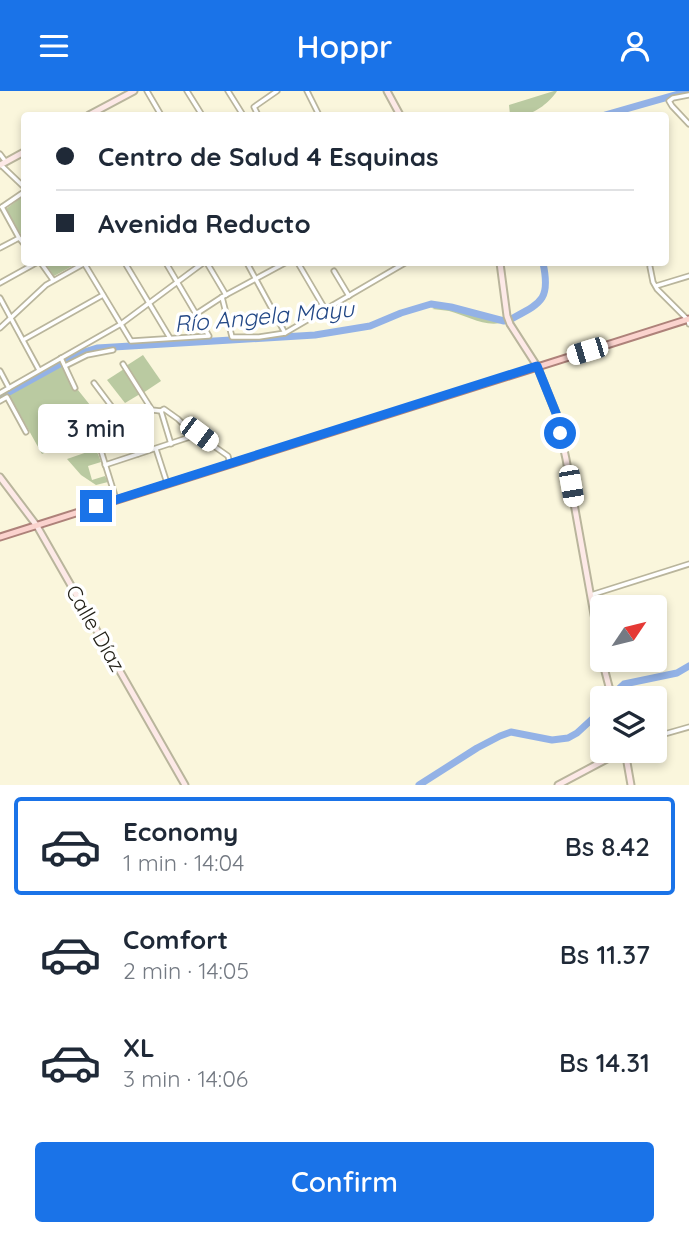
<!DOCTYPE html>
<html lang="en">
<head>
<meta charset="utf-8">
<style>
  :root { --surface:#fff; --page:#f6f6f7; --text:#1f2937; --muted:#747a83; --line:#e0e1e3; --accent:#1a73e8 }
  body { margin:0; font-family:Quicksand,sans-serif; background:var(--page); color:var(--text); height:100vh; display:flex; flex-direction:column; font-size:26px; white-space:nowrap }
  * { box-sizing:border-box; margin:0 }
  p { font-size:23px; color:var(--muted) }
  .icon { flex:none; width:38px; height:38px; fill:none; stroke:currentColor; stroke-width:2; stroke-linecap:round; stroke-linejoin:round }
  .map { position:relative; height:694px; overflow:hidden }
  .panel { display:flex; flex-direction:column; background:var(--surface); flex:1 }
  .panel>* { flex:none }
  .guide { position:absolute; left:21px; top:21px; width:648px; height:154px; border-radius:7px; box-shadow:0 4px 10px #0003; display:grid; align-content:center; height:154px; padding:0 35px; background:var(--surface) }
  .needle { width:46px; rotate:55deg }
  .fabs { position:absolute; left:590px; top:504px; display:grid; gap:14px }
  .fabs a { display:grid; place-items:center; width:77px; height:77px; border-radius:7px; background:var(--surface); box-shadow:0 4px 10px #0003; font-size:35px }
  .end { position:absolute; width:32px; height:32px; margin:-16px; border:9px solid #1a73e8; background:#fff; box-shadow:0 0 0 4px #fff }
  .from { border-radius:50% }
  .bubble { position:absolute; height:49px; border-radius:7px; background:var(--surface); box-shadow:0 4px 10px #0003; font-size:23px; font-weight:600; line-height:49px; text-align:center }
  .car { position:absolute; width:21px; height:42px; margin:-21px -10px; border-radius:9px; box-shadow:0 0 5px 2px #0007; background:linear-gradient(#fff 24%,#345 0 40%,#fff 0 76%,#345 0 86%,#fff 0) }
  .guide b { display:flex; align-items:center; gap:24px; height:66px; font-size:26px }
  .guide b+b { border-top:2px solid var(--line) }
  .guide i { width:18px; height:18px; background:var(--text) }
  ul { padding:12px 0 0; list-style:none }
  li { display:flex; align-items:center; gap:21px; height:98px; margin:0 14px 10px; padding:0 21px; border:4px solid transparent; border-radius:7px }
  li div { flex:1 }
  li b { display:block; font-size:26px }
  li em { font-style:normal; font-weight:600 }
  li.active { border-color:var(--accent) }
  li>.icon { width:63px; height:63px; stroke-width:1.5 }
  .cta { display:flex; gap:14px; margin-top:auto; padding:14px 35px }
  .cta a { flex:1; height:80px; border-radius:7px; background:var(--accent); color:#fff; font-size:28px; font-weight:600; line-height:80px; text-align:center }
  header { display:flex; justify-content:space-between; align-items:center; height:91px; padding:0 35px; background:var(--accent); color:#fff; font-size:32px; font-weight:600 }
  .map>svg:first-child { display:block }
</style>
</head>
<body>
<header><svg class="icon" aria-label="menu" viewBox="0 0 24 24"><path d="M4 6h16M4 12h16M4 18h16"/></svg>Hoppr<svg class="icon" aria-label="person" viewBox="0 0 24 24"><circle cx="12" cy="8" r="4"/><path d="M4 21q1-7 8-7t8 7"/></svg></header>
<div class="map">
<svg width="689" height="694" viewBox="0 0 689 694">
  <rect width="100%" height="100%" fill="#faf6dc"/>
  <!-- green -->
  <g fill="#bacaa1">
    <path d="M554,0H557C551,10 535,23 523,24C519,25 515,24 510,24L509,14Z"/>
    <path d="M24,104V149L6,118Z"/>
    <path d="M45,172H78L54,185Z"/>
    <path d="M437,216L505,231C485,237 468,225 449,220C444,219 438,219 432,218Z"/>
    <path d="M143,264L161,290L143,302L126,275Z"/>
    <path d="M60,270L75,300L78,299L102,329L55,360L52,358L42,363L13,311L7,305L3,306L1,303Z"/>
    <path d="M124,278L140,303L125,312L107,289Z"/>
    <path d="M96,358L101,371L88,375L92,389L105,385L108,391L96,394L81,384L67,368Z"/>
  </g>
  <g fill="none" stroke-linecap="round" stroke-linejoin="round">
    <!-- river -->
    <g stroke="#93b2e6" stroke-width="7">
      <path d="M605,24L689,0"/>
      <path d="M511,228C541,212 551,209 543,172"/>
      <path d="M67,270L81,262L97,257L315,244L370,235L401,222L431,213L451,216L504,230"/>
      <path d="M0,306L60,273"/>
      <path d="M609,607L624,593L677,582L689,575"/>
      <path d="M419,694L477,657L500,645L511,641L552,649L568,647L577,642L602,619"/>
    </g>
    <!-- street casing -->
    <g stroke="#b9b59c" stroke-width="7">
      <g id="street">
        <path d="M147,0L161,24"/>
        <path d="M187,0L202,24"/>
        <path d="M228,0L243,24"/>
        <path d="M307,0L319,24"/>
        <path d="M689,4L673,7L669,10L672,15L689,33"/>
        <path d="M258,24L254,16L277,0"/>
        <path d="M0,63L6,71"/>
        <path d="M1,74L24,96"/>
        <path d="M2,116L19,147L24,153"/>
        <path d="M2,116L24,101"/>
        <path d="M0,157L19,147"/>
        <path d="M41,172L53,189"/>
        <path d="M84,172L131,250L209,245L166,172"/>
        <path d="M125,172L170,247"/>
        <path d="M207,172L226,204"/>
        <path d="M247,172L285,242"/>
        <path d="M298,172L325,218"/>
        <path d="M650,176L653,191L657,198L688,229L689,233"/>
        <path d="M334,180L349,205"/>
        <path d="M0,192L36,172"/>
        <path d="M656,195L689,185"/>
        <path d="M222,206L232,246H259L285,242L405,172"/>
        <path d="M0,207L39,279"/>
        <path d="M196,223L222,206L285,172"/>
        <path d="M0,237L46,194L85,172"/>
        <path d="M23,249L103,204"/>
        <path d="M61,267L75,297"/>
        <path d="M123,273L152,319L161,320L171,353"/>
        <path d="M65,275L87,264L113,259"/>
        <path d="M0,280L9,297"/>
        <path d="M94,292L118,324L127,327L138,363"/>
        <path d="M0,302L121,233L203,172"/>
        <path d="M0,310L7,306L26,341"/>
        <path d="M161,320L164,318L178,328L184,334L228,365L230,373"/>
        <path d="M94,337L116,408"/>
        <path d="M156,358L167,392"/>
        <path d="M105,374L199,343"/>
        <path d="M591,504L689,473"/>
        <path d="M654,646L689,636"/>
      </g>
    </g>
    <!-- secondary casing -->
    <g stroke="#b9b59c" stroke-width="9">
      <g id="secondary">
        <path d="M387,0L400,24"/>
        <path d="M89,24L134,0"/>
        <path d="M0,74L24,61"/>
        <path d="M500,172L507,225L510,233L537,275L556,322L566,368L602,568"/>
        <path d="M0,386L37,435L185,694"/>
        <path d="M602,569L612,607"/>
        <path d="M625,660L631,694"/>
        <path d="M558,694L622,660"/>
      </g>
    </g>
    <!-- primary casing -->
    <g stroke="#ae827a" stroke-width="9">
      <path id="primary" d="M0,446L689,228"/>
    </g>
    <!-- street -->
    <use href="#street" stroke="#fff" stroke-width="3.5"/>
    <!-- secondary -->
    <use href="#secondary" stroke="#fde9e7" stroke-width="5"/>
    <!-- primary -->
    <use href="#primary" stroke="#fbd3ce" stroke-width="5"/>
  </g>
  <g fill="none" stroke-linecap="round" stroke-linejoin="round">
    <!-- route -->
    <path stroke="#1a73e8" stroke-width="9" d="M96,415L537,275L556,322L560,342"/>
  </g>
  <g text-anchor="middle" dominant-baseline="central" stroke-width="7" stroke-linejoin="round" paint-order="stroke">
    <!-- street labels -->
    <g font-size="21" fill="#242219" stroke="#fff">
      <text transform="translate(96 537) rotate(60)">Calle Díaz</text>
    </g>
    <!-- water labels -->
    <g font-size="23" font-style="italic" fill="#234886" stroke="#fff">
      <text transform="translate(264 225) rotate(-5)">Río Angela Mayu</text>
    </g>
  </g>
</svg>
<div class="fabs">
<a><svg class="needle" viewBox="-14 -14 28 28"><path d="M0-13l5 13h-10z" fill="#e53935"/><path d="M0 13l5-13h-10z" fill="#747a83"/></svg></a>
<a><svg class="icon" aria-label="layers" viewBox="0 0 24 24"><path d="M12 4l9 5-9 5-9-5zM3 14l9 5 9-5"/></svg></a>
</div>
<i class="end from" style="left:560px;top:342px"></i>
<i class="end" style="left:96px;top:415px"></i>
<div class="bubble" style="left:38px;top:313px;width:116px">3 min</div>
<i class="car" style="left:587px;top:260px;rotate:253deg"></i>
<i class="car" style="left:199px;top:343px;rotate:127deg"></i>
<i class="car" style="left:571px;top:395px;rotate:170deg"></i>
<div class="guide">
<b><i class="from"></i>Centro de Salud 4 Esquinas</b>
<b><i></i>Avenida Reducto</b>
</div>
</div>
<section class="panel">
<ul>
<li class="active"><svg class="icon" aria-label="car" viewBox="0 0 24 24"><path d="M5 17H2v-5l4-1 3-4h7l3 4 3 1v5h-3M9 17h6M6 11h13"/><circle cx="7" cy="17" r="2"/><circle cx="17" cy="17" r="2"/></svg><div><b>Economy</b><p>1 min · 14:04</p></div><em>Bs 8.42</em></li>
<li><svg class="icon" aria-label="car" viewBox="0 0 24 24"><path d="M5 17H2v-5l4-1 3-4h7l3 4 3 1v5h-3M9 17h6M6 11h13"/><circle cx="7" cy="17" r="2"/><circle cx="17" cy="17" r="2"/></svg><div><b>Comfort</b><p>2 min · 14:05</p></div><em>Bs 11.37</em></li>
<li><svg class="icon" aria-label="car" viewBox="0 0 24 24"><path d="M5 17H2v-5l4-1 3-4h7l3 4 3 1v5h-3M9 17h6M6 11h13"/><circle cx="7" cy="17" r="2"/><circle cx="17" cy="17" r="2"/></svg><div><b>XL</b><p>3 min · 14:06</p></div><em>Bs 14.31</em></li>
</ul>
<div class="cta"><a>Confirm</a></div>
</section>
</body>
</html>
